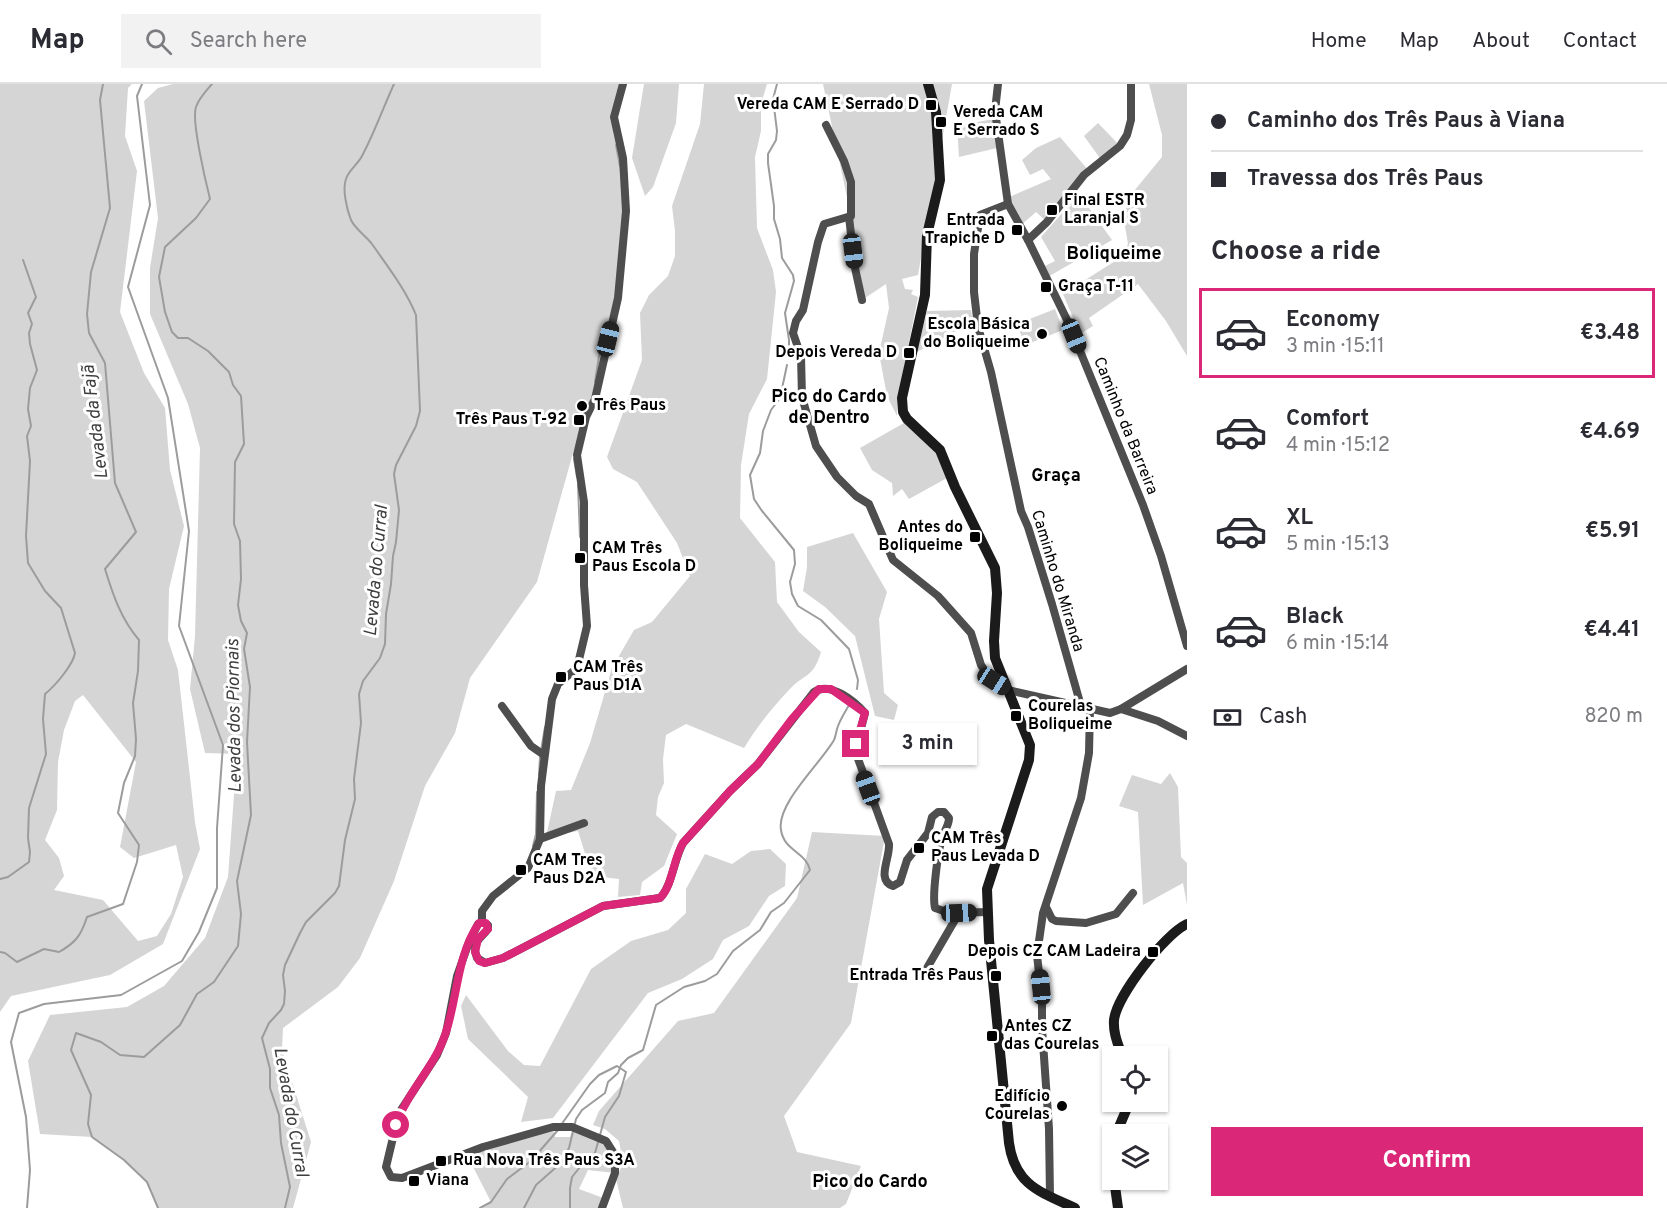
<!DOCTYPE html>
<html lang="en">
<head>
<meta charset="utf-8">
<style>
  :root { --surface:#fff; --page:#f2f2f3; --text:#2b2b33; --muted:#7c7c81; --line:#e1e1e2; --accent:#db2777 }
  body { margin:0; font-family:Overpass,sans-serif; background:var(--page); color:var(--text); height:100vh; display:flex; flex-direction:column; font-size:22px; white-space:nowrap }
  * { box-sizing:border-box; margin:0 }
  p { font-size:20px; color:var(--muted) }
  .icon { flex:none; width:33px; height:33px; fill:none; stroke:currentColor; stroke-width:2; stroke-linecap:round; stroke-linejoin:round }
  .map { position:relative; flex:1; overflow:hidden }
  .drawer { display:flex; flex-direction:column; background:var(--surface); width:480px }
  .drawer>* { flex:none }
  .hud { display:grid; align-content:center; height:132px; padding:0 24px; background:var(--surface) }
  .fabs { position:absolute; left:1102px; top:962px; display:grid; gap:12px }
  .fabs a { display:grid; place-items:center; width:66px; height:66px; border-radius:0px; background:var(--surface); box-shadow:0 2px 4px #0004; font-size:30px }
  .end { position:absolute; width:27px; height:27px; margin:-14px; border:8px solid #db2777; background:#fff; box-shadow:0 0 0 3px #fff }
  .from { border-radius:50% }
  .bubble { position:absolute; height:42px; border-radius:0px; background:var(--surface); box-shadow:0 2px 4px #0004; font-size:20px; font-weight:700; line-height:42px; text-align:center }
  .car { position:absolute; width:18px; height:36px; margin:-18px -9px; border-radius:8px; box-shadow:0 0 4px 2px #0007; background:linear-gradient(#222 24%,#8ab4d8 0 40%,#222 0 76%,#8ab4d8 0 86%,#222 0) }
  .hud b { display:flex; align-items:center; gap:21px; height:57px; font-size:22px }
  .hud b+b { border-top:2px solid var(--line) }
  .hud i { width:15px; height:15px; background:var(--text) }
  ul { padding:0; list-style:none }
  li { display:flex; align-items:center; gap:18px; height:90px; margin:0 12px 9px; padding:0 12px; border:3px solid transparent; border-radius:0px }
  li div { flex:1 }
  li b { display:block; font-size:22px }
  li em { font-style:normal; font-weight:700 }
  li.current { border-color:var(--accent) }
  li>.icon { width:54px; height:54px; stroke-width:1.5 }
  h2 { padding:0 24px; font-size:27px; line-height:72px }
  .pay { display:flex; align-items:center; gap:15px; height:66px; padding:0 24px; font-size:22px }
  .pay p { margin-inline-start:auto }
  .primary-button { display:flex; gap:12px; margin-top:auto; padding:12px 24px }
  .primary-button a { flex:1; height:69px; border-radius:0px; background:var(--accent); color:#fff; font-size:24px; font-weight:700; line-height:69px; text-align:center }
  header { display:flex; align-items:center; gap:36px; box-sizing:border-box; height:84px; padding:0 30px; background:var(--surface); border-bottom:2px solid var(--line) }
  header strong { font-size:28px }
  nav { display:flex; gap:33px; margin-inline-start:auto; font-size:21px }
  .search { width:420px; height:54px; background:var(--page); display:flex; align-items:center; gap:15px; box-sizing:border-box; padding:0 21px; border-radius:0px; color:var(--muted); font-size:22px }
  main { display:flex; flex:1; min-height:0 }
  .map>svg:first-child { display:block }
</style>
</head>
<body>
<header>
<strong>Map</strong>
<div class="search"><svg class="icon" aria-label="search" viewBox="0 0 24 24"><circle cx="10" cy="10" r="6"/><path d="M15 15l6 6"/></svg>Search here</div>
<nav><a>Home</a><a>Map</a><a>About</a><a>Contact</a></nav>
</header>
<main>
<div class="map">
<svg width="1187" height="1124" viewBox="0 0 1187 1124">
  <rect width="100%" height="100%" fill="#fff"/>
  <!-- green -->
  <g fill="#d5d5d5" fill-rule="evenodd">
    <path d="M0,0H132L128,4L125,52L137,87L120,228L144,289L165,324L170,386L184,442L169,505L168,556L178,586L195,738L200,765L163,860L110,891L11,912L0,928ZM83,611L136,678L120,763L134,774L176,761L183,793L171,830L157,852L138,857L103,816L54,806L64,792L59,774L45,756L57,726L58,678L64,646L75,617Z"/>
    <path d="M173,0H623L614,33L626,127L618,214L595,315L586,333L573,369L537,498L470,594L455,649L425,702L394,797L360,874L338,903L283,944L282,966L311,1058L293,1124H158L146,1098L124,1076L92,1053L40,1050L28,977L50,931L127,923L164,902L205,854L228,793L237,670L205,669L190,605L195,552L200,364L188,320L150,230V184L158,134L144,17L158,4Z"/>
    <path d="M644,0H679L676,39L653,103L645,112L632,74Z"/>
    <path d="M704,0H767L761,20V47L755,73L757,144L773,186L776,208L767,295L749,330L741,381L740,434L775,478L777,518L799,548L821,568C813,595 804,589 788,607C771,625 757,643 744,664L686,640L666,651L663,675L664,699L658,713L656,731L677,750L664,782L642,798L640,811L618,813L619,795L592,792L578,747L546,753L556,707L571,706L590,659L612,584L634,546L652,538L690,492L677,459L637,398L613,385L607,373L642,276L640,229L649,211L668,192L675,172V147L672,122L700,40Z"/>
    <path d="M823,0H952L918,191L902,195L905,205L913,206L911,210L918,213L897,318V332L887,312L879,269L889,224L886,200L862,216L851,132Z"/>
    <path d="M1149,0H1187V272L1166,237L1138,200L1089,234L1093,242L1080,250L1063,210L1120,174L1128,160L1123,130L1134,107L1162,73V51Z"/>
    <path d="M993,35L997,64L959,73L957,42Z"/>
    <path d="M1098,39L1120,62L1102,77L1084,52Z"/>
    <path d="M1060,53L1089,87L1047,138L1036,128L1020,142L1007,114L1051,95L1043,85L1030,91L1022,76L1036,64Z"/>
    <path d="M1079,110L1112,156L1046,194L1041,184L1055,177L1041,153Z"/>
    <path d="M1055,225L1063,246L1025,261L1017,240Z"/>
    <path d="M971,226L973,238L917,268L927,227Z"/>
    <path d="M904,339L936,368L947,394L909,415L902,405L893,412L892,399L872,386L860,364Z"/>
    <path d="M853,449L887,508L879,535L884,609L898,621L894,636L875,632L855,552L825,523L803,507L807,483V463Z"/>
    <path d="M1170,689L1178,703L1181,773L1187,779V821L1183,799L1143,821L1138,728L1119,722L1132,691L1161,700Z"/>
    <path d="M812,748L885,752L851,939L784,1032L797,1068L861,1082L846,1120L840,1124H623L616,1095L623,1079L619,1057L605,1045L593,1041L599,1027L678,937L714,929L797,814Z"/>
    <path d="M770,765L786,780L785,802L769,812L749,842L723,856L713,875L682,895L648,909L553,1034L521,1038L528,1013L468,955L461,922L466,911L508,967L524,981L540,982L591,885L631,857L668,846L686,829V805L705,770L732,780L751,767Z"/>
    <path d="M553,1043L555,1053H570L573,1045L610,1062L615,1089L588,1086L579,1105L606,1115L602,1124H482L491,1118L468,1073L483,1066Z"/>
  </g>
  <g fill="none" stroke-linecap="round" stroke-linejoin="round">
    <!-- stream -->
    <g stroke="#9c9c9c" stroke-width="2">
      <path d="M777,0L773,15L777,47L776,56L768,70V79L774,122V135L780,155L782,174L793,191L794,197L785,229L789,256V274"/>
      <path d="M616,61L620,82"/>
      <path d="M787,281L780,314L771,326L763,347L760,369L750,391L754,415L762,427L794,466L795,480L790,498L792,510L798,522L821,536L849,565L858,596L857,605"/>
      <path d="M595,298L599,272L609,239"/>
      <path d="M574,375L577,393"/>
      <path d="M578,401L580,453"/>
      <path d="M541,667L545,643"/>
      <path d="M539,691L540,673"/>
      <path d="M533,762L536,750L537,708"/>
      <path d="M0,795L8,793L29,778L30,768L28,754L29,724L46,670L43,635L45,610C55,602 73,581 75,569L61,524L45,507L28,479L26,452L30,377L27,352L31,342L28,325L30,304L37,286L30,260L29,249L32,240L28,229L36,213L23,176"/>
      <path d="M0,868L5,869L17,878L44,865L59,868C75,859 81,852 87,833L123,820L137,778L139,761L118,729L124,699L135,672L136,655L133,619L138,587L139,556C121,535 113,511 105,485L136,448L115,399L105,279L89,249L87,230L91,188L110,124L100,16L103,0"/>
      <path d="M561,1041L590,1000L599,991L617,982L626,988L619,1012L605,1033L595,1069L584,1078L572,1093L570,1104V1124"/>
      <path d="M27,1124L30,1086L26,1033L11,958L19,929L44,920L121,911L182,877L199,848L217,804V744L223,661L179,542L189,447L168,314L128,203L150,121L137,12L142,0"/>
      <path d="M158,1124L147,1098L124,1076L92,1053L88,1040L91,1011L71,966L76,949L101,958L120,971L144,973L180,941L197,910L214,898L238,862L241,830L237,797L251,731L247,658L250,603L244,565L247,549L241,537L238,521L241,495L240,457L234,440L235,378L244,360L241,312L233,301L229,288L208,267L188,254H178L172,248L165,228L159,193L165,163L196,134L210,115C206,99 191,36 196,23C199,14 206,7 212,0"/>
      <path d="M285,1124L290,1103L281,1059L279,1031L270,1004V985L262,954L269,939L281,926L284,920L285,907L283,891L285,881L300,849L306,838L335,809L339,802L345,756L355,715L354,695L361,639L359,610L363,597L380,574L385,560L386,530L391,500L393,472L396,458L399,426L394,390L396,381L416,342L420,327L416,231C406,206 388,183 372,160C366,152 356,146 351,136C347,126 342,105 346,95C348,87 358,80 362,72C374,50 383,24 394,0"/>
      <path d="M480,1124L491,1118L507,1095L531,1077L558,1046"/>
      <path d="M524,1124L536,1101L562,1078L569,1064L576,1035L582,1026L605,1009L608,998L618,989L621,981L628,974L643,966L656,921L684,903L705,897L717,890L733,867L760,846L771,828L784,819L810,786C806,768 784,767 781,746C776,720 821,679 834,656C836,652 836,647 838,642C841,634 846,626 851,618"/>
    </g>
    <!-- street -->
    <g stroke="#4e4e4e" stroke-width="8">
      <path d="M998,0L995,27L1008,120L1028,156L1069,240L1143,421L1161,472L1187,562"/>
      <path d="M826,41L844,77L851,98V132L824,140L818,158L803,226L796,237L793,249L801,272L802,313L816,362L837,393L856,412L869,420L893,476L938,512L971,549L981,581L987,590L994,597L1008,606L1110,629L1121,625L1187,585"/>
      <path d="M1008,120L980,131L974,170V208L978,243L991,288L1021,427L1028,443L1052,520L1081,622"/>
      <path d="M849,133L855,184L862,216"/>
      <path d="M1028,156L1047,138L1084,91L1120,62L1127,51L1131,36V0"/>
      <path d="M502,622L531,662L544,671"/>
      <path d="M1121,625L1158,637L1187,652"/>
      <path d="M540,755L584,739"/>
      <path d="M1046,823L1052,835L1056,837L1086,839L1116,830L1133,809"/>
      <path d="M482,838L488,841V845C480,856 471,857 477,874L485,879L503,874L603,822L660,814C672,802 674,775 683,759L730,707L758,680L814,608C830,597 854,617 865,629L857,660V672L889,760C890,775 876,796 893,802L900,798L907,776L928,749L932,733L938,728H944L949,734C949,741 945,745 943,752C938,764 932,812 935,824L950,829L988,828"/>
      <path d="M927,884L959,829"/>
      <path d="M1050,1113L1049,1045L1042,944V916L1037,871L1043,829L1081,714L1089,669L1090,624"/>
      <path d="M602,1124L615,1089V1079L613,1068L606,1057L572,1043H553L483,1063L402,1094L391,1093L386,1083L396,1041L401,1026L437,971L446,949L457,892L469,858L478,840L482,838V827L493,812L528,784L540,755L541,702L552,615L558,600L577,584L587,542L584,501V418L577,371L586,333L595,315L618,214L626,127L623,74L614,33L623,0"/>
    </g>
    <!-- secondary -->
    <g stroke="#1b1b1b" stroke-width="10">
      <path d="M928,0L936,28L940,96L927,151L925,211L902,314L903,328L907,335L940,366L955,403L995,484L997,509L994,557L995,574L1030,661L1029,676L987,805L989,856L1009,1059C1015,1101 1040,1108 1075,1124"/>
      <path d="M1122,972C1118,960 1113,949 1114,936C1117,911 1165,850 1187,840"/>
      <path d="M1116,1050L1130,1017"/>
      <path d="M1113,1065V1090"/>
      <path d="M1114,1095L1118,1124"/>
    </g>
  </g>
  <g fill="none" stroke-linecap="round" stroke-linejoin="round">
    <!-- route -->
    <path stroke="#db2777" stroke-width="8" d="M396,1041C407,1008 434,984 445,951C458,914 456,873 479,839H486L488,845L478,855L475,868L479,877L485,879L503,874L603,822L660,814C673,801 673,775 683,759L730,707L758,680L792,635L819,605H831L865,629L856,660"/>
  </g>
  <!-- markers -->
  <g fill="#000" stroke="#fff" stroke-width="2">
    <rect x="925" y="15" width="12" height="12" rx="3"/>
    <rect x="935" y="32" width="12" height="12" rx="3"/>
    <rect x="1046" y="120" width="12" height="12" rx="3"/>
    <rect x="1011" y="140" width="12" height="12" rx="3"/>
    <rect x="1040" y="197" width="12" height="12" rx="3"/>
    <circle cx="1042" cy="250" r="6"/>
    <rect x="903" y="263" width="12" height="12" rx="3"/>
    <circle cx="582" cy="322" r="6"/>
    <rect x="573" y="330" width="12" height="12" rx="3"/>
    <rect x="969" y="447" width="12" height="12" rx="3"/>
    <rect x="574" y="468" width="12" height="12" rx="3"/>
    <rect x="555" y="587" width="12" height="12" rx="3"/>
    <rect x="1010" y="626" width="12" height="12" rx="3"/>
    <rect x="913" y="758" width="12" height="12" rx="3"/>
    <rect x="515" y="780" width="12" height="12" rx="3"/>
    <rect x="1147" y="862" width="12" height="12" rx="3"/>
    <rect x="990" y="886" width="12" height="12" rx="3"/>
    <rect x="986" y="946" width="12" height="12" rx="3"/>
    <circle cx="1062" cy="1022" r="6"/>
    <rect x="435" y="1071" width="12" height="12" rx="3"/>
    <rect x="408" y="1091" width="12" height="12" rx="3"/>
  </g>
  <g text-anchor="middle" dominant-baseline="central" stroke-width="6" stroke-linejoin="round" paint-order="stroke">
    <!-- poi labels -->
    <g font-size="16" font-weight="bold" fill="#000" stroke="#fff" text-anchor="start">
      <text x="919" y="21" text-anchor="end">Vereda CAM E Serrado D</text>
      <text x="953" y="29">Vereda CAM<tspan x="953" dy="18">E Serrado S</tspan></text>
      <text x="1064" y="117">Final ESTR<tspan x="1064" dy="18">Laranjal S</tspan></text>
      <text x="1005" y="137" text-anchor="end">Entrada<tspan x="1005" dy="18">Trapiche D</tspan></text>
      <text x="1058" y="203">Graça T-11</text>
      <text x="1030" y="241" text-anchor="end">Escola Básica<tspan x="1030" dy="18">do Boliqueime</tspan></text>
      <text x="897" y="269" text-anchor="end">Depois Vereda D</text>
      <text x="594" y="322">Três Paus</text>
      <text x="567" y="336" text-anchor="end">Três Paus T-92</text>
      <text x="963" y="444" text-anchor="end">Antes do<tspan x="963" dy="18">Boliqueime</tspan></text>
      <text x="592" y="465">CAM Três<tspan x="592" dy="18">Paus Escola D</tspan></text>
      <text x="573" y="584">CAM Três<tspan x="573" dy="18">Paus D1A</tspan></text>
      <text x="1028" y="623">Courelas<tspan x="1028" dy="18">Boliqueime</tspan></text>
      <text x="931" y="755">CAM Três<tspan x="931" dy="18">Paus Levada D</tspan></text>
      <text x="533" y="777">CAM Tres<tspan x="533" dy="18">Paus D2A</tspan></text>
      <text x="1141" y="868" text-anchor="end">Depois CZ CAM Ladeira</text>
      <text x="984" y="892" text-anchor="end">Entrada Três Paus</text>
      <text x="1004" y="943">Antes CZ<tspan x="1004" dy="18">das Courelas</tspan></text>
      <text x="1050" y="1013" text-anchor="end">Edifício<tspan x="1050" dy="18">Courelas</tspan></text>
      <text x="453" y="1077">Rua Nova Três Paus S3A</text>
      <text x="426" y="1097">Viana</text>
    </g>
    <!-- street labels -->
    <g font-size="16" fill="#000" stroke="#fff">
      <text transform="translate(1125 342) rotate(68)">Caminho da Barreira</text>
      <text transform="translate(1057 497) rotate(73)">Caminho do Miranda</text>
    </g>
    <!-- neighbourhood labels -->
    <g font-size="18" font-weight="bold" fill="#000" stroke="#fff">
      <text x="1114" y="170">Boliqueime</text>
      <text x="829" y="313">Pico do Cardo<tspan x="829" dy="21">de Dentro</tspan></text>
      <text x="1056" y="392">Graça</text>
      <text x="870" y="1098">Pico do Cardo</text>
    </g>
    <!-- water labels -->
    <g font-size="18" font-style="italic" fill="#3d3d3d" stroke="#fff">
      <text transform="translate(96 338) rotate(-97)">Levada da Fajã</text>
      <text transform="translate(377 487) rotate(-85)">Levada do Curral</text>
      <text transform="translate(235 632) rotate(-91)">Levada dos Piornais</text>
      <text transform="translate(290 1028) rotate(80)">Levada do Curral</text>
    </g>
  </g>
</svg>
<div class="fabs">
<a><svg class="icon" aria-label="locate" viewBox="0 0 24 24"><circle cx="12" cy="12" r="6"/><path d="M12 2v4M12 18v4M2 12h4M18 12h4"/></svg></a>
<a><svg class="icon" aria-label="layers" viewBox="0 0 24 24"><path d="M12 4l9 5-9 5-9-5zM3 14l9 5 9-5"/></svg></a>
</div>
<i class="end from" style="left:396px;top:1041px"></i>
<i class="end" style="left:856px;top:660px"></i>
<div class="bubble" style="left:878px;top:639px;width:99px">3 min</div>
<i class="car" style="left:853px;top:167px;rotate:173deg"></i>
<i class="car" style="left:1074px;top:252px;rotate:158deg"></i>
<i class="car" style="left:608px;top:255px;rotate:14deg"></i>
<i class="car" style="left:994px;top:597px;rotate:122deg"></i>
<i class="car" style="left:868px;top:704px;rotate:340deg"></i>
<i class="car" style="left:959px;top:829px;rotate:88deg"></i>
<i class="car" style="left:1041px;top:903px;rotate:354deg"></i>
</div>
<section class="drawer">
<div class="hud">
<b><i class="from"></i>Caminho dos Três Paus à Viana</b>
<b><i></i>Travessa dos Três Paus</b>
</div>
<h2>Choose a ride</h2>
<ul>
<li class="current"><svg class="icon" aria-label="car" viewBox="0 0 24 24"><path d="M5 17H2v-5l4-1 3-4h7l3 4 3 1v5h-3M9 17h6M6 11h13"/><circle cx="7" cy="17" r="2"/><circle cx="17" cy="17" r="2"/></svg><div><b>Economy</b><p>3 min · 15:11</p></div><em>€3.48</em></li>
<li><svg class="icon" aria-label="car" viewBox="0 0 24 24"><path d="M5 17H2v-5l4-1 3-4h7l3 4 3 1v5h-3M9 17h6M6 11h13"/><circle cx="7" cy="17" r="2"/><circle cx="17" cy="17" r="2"/></svg><div><b>Comfort</b><p>4 min · 15:12</p></div><em>€4.69</em></li>
<li><svg class="icon" aria-label="car" viewBox="0 0 24 24"><path d="M5 17H2v-5l4-1 3-4h7l3 4 3 1v5h-3M9 17h6M6 11h13"/><circle cx="7" cy="17" r="2"/><circle cx="17" cy="17" r="2"/></svg><div><b>XL</b><p>5 min · 15:13</p></div><em>€5.91</em></li>
<li><svg class="icon" aria-label="car" viewBox="0 0 24 24"><path d="M5 17H2v-5l4-1 3-4h7l3 4 3 1v5h-3M9 17h6M6 11h13"/><circle cx="7" cy="17" r="2"/><circle cx="17" cy="17" r="2"/></svg><div><b>Black</b><p>6 min · 15:14</p></div><em>€4.41</em></li>
</ul>
<div class="pay"><svg class="icon" aria-label="cash" viewBox="0 0 24 24"><path d="M3 7h18v10H3z"/><circle cx="12" cy="12" r="2"/></svg>Cash<p>820 m</p></div>
<div class="primary-button"><a>Confirm</a></div>
</section>
</main>
</body>
</html>
